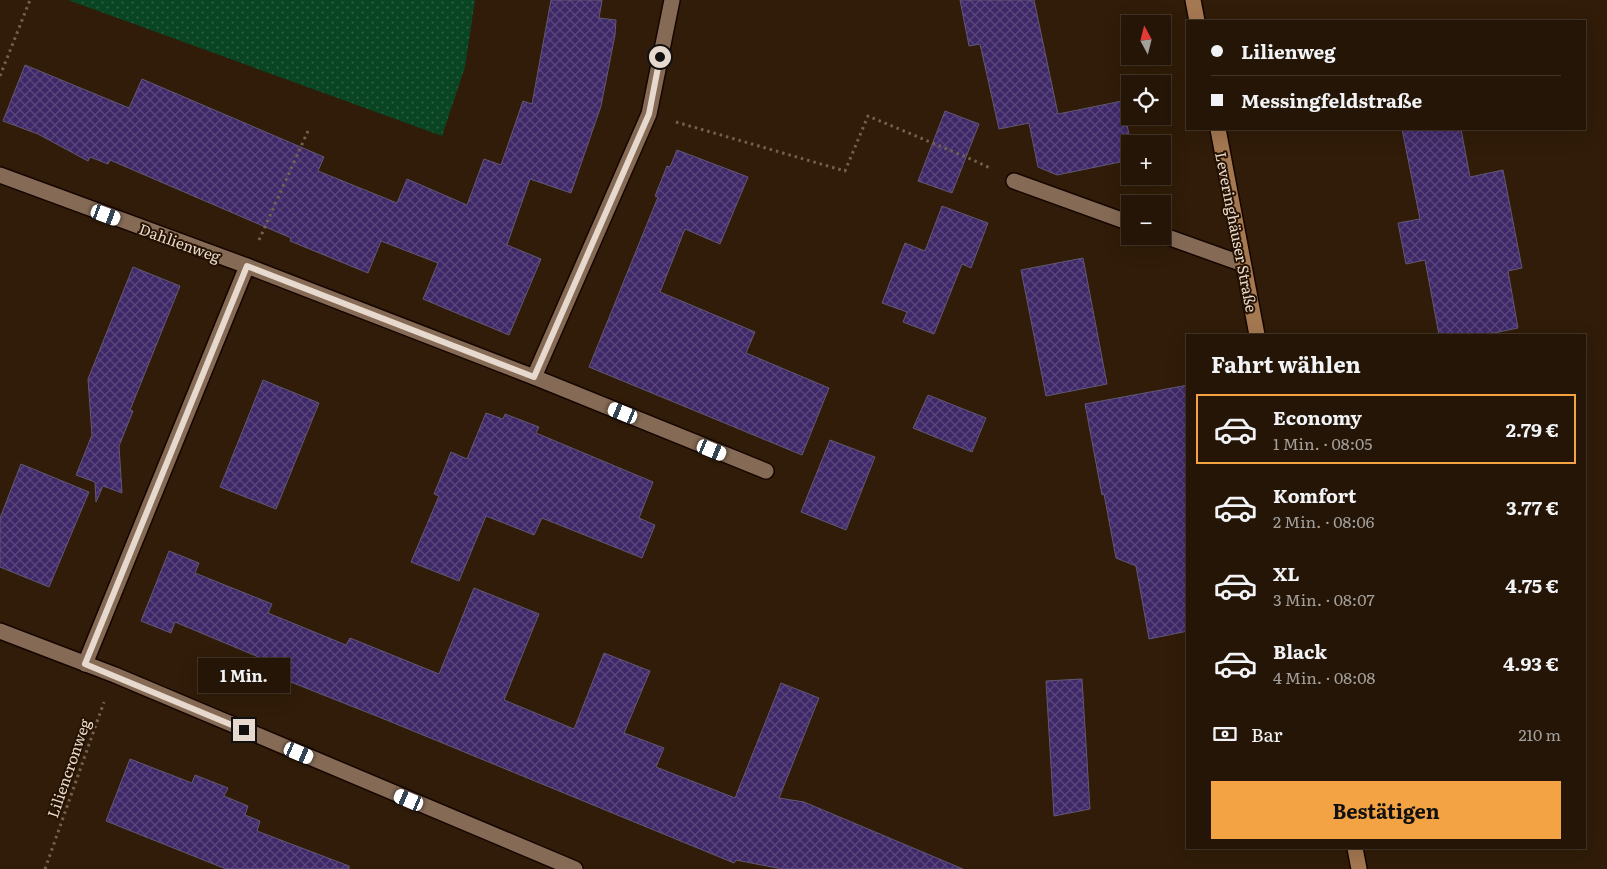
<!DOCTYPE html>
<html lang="de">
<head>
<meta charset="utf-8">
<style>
  :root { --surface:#241506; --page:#302214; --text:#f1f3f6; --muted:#a39f9b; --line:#413428; --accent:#f4a344 }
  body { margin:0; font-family:Literata,serif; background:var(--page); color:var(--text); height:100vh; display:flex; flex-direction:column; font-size:19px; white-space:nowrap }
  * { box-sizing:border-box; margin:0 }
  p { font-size:16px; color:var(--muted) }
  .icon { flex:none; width:28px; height:28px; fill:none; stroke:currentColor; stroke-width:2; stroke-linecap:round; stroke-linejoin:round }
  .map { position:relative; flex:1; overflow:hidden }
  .sheet { position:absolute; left:1186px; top:334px; width:400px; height:515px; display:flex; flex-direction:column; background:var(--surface); border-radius:0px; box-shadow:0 5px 20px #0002,0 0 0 1px var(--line) }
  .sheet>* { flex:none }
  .hud { position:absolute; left:1186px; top:20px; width:400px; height:110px; border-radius:0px; box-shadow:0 5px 20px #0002,0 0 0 1px var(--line); display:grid; align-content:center; height:110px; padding:0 25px; background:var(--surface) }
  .needle { width:32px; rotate:353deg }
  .tools { position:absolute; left:1121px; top:15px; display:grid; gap:10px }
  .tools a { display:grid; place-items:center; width:50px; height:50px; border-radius:0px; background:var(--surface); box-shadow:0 5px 20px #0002,0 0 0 1px var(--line); font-size:25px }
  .end { position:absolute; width:22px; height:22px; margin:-11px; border:6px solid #e7d9cd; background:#111; box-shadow:0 0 0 2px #111 }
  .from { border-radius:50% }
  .bubble { position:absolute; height:35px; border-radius:0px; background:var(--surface); box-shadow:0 5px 20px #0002,0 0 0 1px var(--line); font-size:16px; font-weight:700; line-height:35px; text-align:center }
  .car { position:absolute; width:15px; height:30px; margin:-15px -8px; border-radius:6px; box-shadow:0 0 4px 1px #0007; background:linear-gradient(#fff 24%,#345 0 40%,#fff 0 76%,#345 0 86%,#fff 0) }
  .hud b { display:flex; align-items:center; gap:18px; height:48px; font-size:19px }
  .hud b+b { border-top:1px solid var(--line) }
  .hud i { width:12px; height:12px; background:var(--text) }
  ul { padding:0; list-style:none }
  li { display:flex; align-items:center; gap:15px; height:70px; margin:0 10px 8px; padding:0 15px; border:2px solid transparent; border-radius:0px }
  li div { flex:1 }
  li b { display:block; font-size:19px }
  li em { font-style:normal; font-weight:700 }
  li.on { border-color:var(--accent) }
  li>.icon { width:45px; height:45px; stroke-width:1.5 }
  h2 { padding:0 25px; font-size:22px; line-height:60px }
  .pay { display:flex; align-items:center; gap:12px; height:55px; padding:0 25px; font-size:19px }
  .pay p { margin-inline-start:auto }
  .action { display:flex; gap:10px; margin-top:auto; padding:10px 25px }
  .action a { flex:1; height:58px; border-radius:0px; background:var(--accent); color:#111; font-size:20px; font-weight:700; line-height:58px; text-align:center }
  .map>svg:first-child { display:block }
</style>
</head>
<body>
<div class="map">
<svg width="1607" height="869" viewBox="0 0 1607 869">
  <defs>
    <pattern id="park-dots" width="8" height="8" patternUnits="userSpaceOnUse" patternTransform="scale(1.25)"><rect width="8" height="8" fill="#094522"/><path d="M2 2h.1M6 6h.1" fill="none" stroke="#2d5f41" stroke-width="1.8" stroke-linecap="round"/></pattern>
    <pattern id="building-cross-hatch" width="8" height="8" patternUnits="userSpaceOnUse" patternTransform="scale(1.25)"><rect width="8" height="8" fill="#3f2868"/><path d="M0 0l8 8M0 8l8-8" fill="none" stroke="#5b477c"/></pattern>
  </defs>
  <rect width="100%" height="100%" fill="#301c08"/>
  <!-- park -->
  <path fill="url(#park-dots)" d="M68,0H475L465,67L442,136Z"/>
  <!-- building -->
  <g fill="url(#building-cross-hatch)" stroke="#605874">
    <path d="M551,0H602L599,18L616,20L615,35L601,106L571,193L530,179L507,245L541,259L509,335L423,299L438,263L381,241L368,273L290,241L291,238L110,160L108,164L90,157L88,161L38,134L3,121L25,65L129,108L142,79L324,157L318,171L397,203L407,179L467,205L484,159L501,165L523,101L532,104Z"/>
    <path d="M960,0H1034L1058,114L1122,101L1131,144L1130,160L1057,175L1038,167L1029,123L999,129L980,44L969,46Z"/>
    <path d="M945,111L979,124L952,193L918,181Z"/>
    <path d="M1402,129H1461L1470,177L1503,170L1522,268L1508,271L1518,328L1484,335H1439L1425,260L1406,264L1398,223L1420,219Z"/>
    <path d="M677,150L748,177L720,244L685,229L660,292L755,332L746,353L829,388L802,455L589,367L658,197L655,196L667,166L670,167Z"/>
    <path d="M942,206L988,223L971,268L962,264L934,334L903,322L907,312L882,303L905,243L925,251Z"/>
    <path d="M1083,258L1107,384L1046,396L1021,270Z"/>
    <path d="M133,267L180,286L130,410L133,411L119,446L122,493L103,486L96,502L95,482L76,475L92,435L88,379Z"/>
    <path d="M263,380L319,403L276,509L220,487Z"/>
    <path d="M1188,385V631L1149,639L1136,566L1116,558L1104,494L1102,495L1085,404Z"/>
    <path d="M928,395L986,418L972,452L913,428Z"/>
    <path d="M486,413L503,419L505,414L539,427L536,433L653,482L639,518L655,525L642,558L542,518L534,535L486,516L459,581L411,562L439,496L434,494L451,452L467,459Z"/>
    <path d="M830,440L875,457L846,530L801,512Z"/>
    <path d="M21,464L89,492L49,587L0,567V518Z"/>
    <path d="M169,551L199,563L195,573L272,604L268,613L346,645L350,638L439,674L474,588L539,614L504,700L574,729L604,653L650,671L624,733L664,748L656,767L735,798L781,683L819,698L779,798L804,802L963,869H782L736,860L734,863L389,721L263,671L268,661L175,622L171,633L141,621Z"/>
    <path d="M1082,679L1090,809L1054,816L1046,681Z"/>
    <path d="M130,759L192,783L195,775L228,788L224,796L248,806L245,815L260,821L257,831L349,866V869H226L106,821Z"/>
  </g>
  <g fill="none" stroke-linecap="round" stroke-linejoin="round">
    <!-- lane casing -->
    <g stroke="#170500" stroke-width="18">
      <g id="lane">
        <path d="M1014,181L1130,223"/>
        <path d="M1162,235L1243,264"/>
      </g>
    </g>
    <!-- street casing -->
    <g stroke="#170500" stroke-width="18">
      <g id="street">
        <path d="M0,175L247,266L534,377L766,471"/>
        <path d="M534,377L649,114L672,0"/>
        <path d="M0,631L115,675L575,869"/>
        <path d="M85,664L247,266"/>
      </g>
    </g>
    <!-- primary casing -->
    <g stroke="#170500" stroke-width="18">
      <g id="primary">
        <path d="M1193,0L1197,21"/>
        <path d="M1218,129L1257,335"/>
        <path d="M1355,848L1359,869"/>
      </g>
    </g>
    <!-- path -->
    <g stroke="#736150" stroke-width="3" stroke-dasharray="2.5 4" stroke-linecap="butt">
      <path d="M0,76L30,0"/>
      <path d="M676,122L845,171L868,116L973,160L990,168"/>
      <path d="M259,240L308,131"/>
      <path d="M45,869L104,702"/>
    </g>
    <!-- lane -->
    <use href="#lane" stroke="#856b56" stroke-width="15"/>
    <!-- street -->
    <use href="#street" stroke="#856b56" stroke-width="15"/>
    <!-- primary -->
    <use href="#primary" stroke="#a47851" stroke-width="15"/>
  </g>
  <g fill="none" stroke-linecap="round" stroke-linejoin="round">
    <!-- route -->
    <path stroke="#e7d9cd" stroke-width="6" d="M244,730L85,664L247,266L534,377L649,114L660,57"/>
  </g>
  <g text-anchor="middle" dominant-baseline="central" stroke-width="4" stroke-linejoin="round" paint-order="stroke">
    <!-- street labels -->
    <g font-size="15" fill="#e7d9cd" stroke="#261201">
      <text transform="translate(1237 232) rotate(79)">Leveringhäuser Straße</text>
      <text transform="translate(180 242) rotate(20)">Dahlienweg</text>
      <text transform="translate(68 768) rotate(-71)">Liliencronweg</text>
    </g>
  </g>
</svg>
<div class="tools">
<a><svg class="needle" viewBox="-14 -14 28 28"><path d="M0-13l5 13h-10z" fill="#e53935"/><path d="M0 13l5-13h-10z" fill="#a39f9b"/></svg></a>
<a><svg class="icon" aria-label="locate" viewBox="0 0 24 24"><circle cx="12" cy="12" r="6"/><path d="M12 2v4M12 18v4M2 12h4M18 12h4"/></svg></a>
<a>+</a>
<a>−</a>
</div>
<i class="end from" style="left:660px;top:57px"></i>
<i class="end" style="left:244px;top:730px"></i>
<div class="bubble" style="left:198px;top:658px;width:92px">1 Min.</div>
<i class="car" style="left:106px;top:215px;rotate:110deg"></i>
<i class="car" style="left:623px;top:413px;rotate:292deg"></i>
<i class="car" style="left:712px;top:450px;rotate:112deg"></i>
<i class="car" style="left:299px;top:753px;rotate:113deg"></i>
<i class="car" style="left:409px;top:800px;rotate:293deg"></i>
<div class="hud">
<b><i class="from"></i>Lilienweg</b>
<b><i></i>Messingfeldstraße</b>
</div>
<section class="sheet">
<h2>Fahrt wählen</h2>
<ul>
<li class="on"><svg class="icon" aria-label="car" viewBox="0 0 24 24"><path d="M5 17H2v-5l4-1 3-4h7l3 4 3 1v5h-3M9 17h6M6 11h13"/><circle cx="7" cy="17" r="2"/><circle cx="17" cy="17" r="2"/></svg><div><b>Economy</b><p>1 Min. · 08:05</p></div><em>2.79 €</em></li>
<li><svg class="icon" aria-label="car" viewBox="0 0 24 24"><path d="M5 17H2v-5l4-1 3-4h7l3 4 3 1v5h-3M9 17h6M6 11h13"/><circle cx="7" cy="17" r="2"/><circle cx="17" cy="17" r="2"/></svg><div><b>Komfort</b><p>2 Min. · 08:06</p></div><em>3.77 €</em></li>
<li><svg class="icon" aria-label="car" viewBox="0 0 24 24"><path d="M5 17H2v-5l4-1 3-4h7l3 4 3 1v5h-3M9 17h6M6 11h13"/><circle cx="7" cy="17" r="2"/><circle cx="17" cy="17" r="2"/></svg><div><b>XL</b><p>3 Min. · 08:07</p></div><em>4.75 €</em></li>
<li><svg class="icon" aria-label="car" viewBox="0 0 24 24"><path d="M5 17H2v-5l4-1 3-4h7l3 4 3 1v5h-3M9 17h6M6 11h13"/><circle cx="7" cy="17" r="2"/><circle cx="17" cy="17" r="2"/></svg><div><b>Black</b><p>4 Min. · 08:08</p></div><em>4.93 €</em></li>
</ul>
<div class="pay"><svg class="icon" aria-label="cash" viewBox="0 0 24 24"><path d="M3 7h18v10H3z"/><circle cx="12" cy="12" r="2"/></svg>Bar<p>210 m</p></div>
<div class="action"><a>Bestätigen</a></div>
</section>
</div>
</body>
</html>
